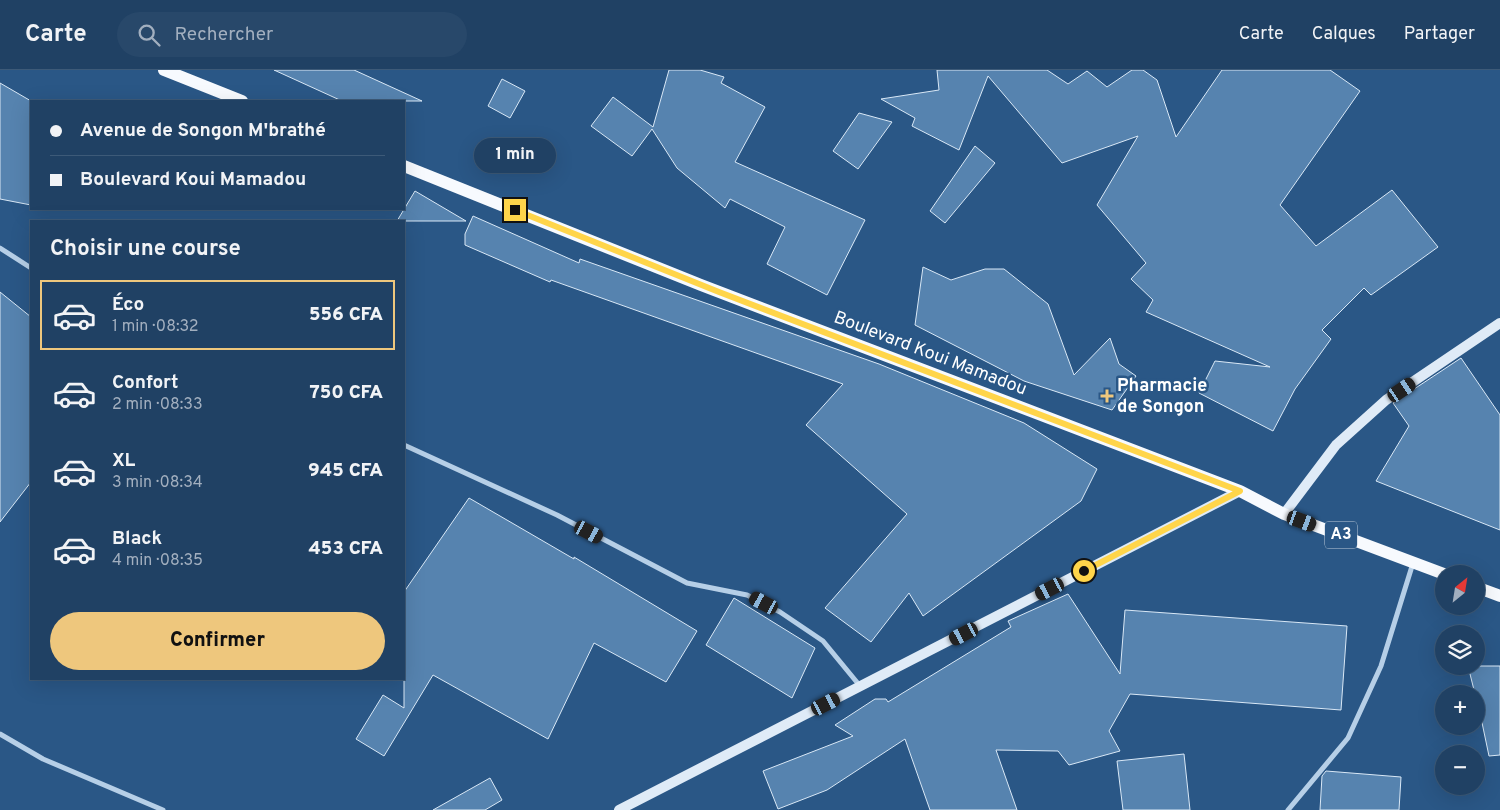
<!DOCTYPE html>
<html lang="fr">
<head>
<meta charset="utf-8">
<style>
  :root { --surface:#204164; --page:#28486a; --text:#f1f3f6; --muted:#a2afbf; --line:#3d5a78; --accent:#eec77d }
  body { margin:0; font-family:Overpass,sans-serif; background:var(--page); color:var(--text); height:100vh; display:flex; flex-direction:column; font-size:19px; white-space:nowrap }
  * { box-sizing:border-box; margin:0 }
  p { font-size:16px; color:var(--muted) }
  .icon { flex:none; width:28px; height:28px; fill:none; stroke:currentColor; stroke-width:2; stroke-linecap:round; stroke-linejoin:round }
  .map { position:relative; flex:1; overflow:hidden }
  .panel { position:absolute; left:30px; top:150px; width:375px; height:460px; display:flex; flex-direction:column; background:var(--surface); border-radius:0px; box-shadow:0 5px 20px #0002,0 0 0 1px var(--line) }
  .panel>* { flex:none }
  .top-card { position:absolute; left:30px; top:30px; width:375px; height:110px; border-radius:0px; box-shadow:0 5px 20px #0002,0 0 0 1px var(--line); display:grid; align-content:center; height:110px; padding:0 20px; background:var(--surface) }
  .needle { width:32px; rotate:30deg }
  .buttons { position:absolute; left:1435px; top:495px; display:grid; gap:10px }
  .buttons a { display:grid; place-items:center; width:50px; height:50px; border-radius:50%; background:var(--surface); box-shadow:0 5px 20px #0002,0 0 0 1px var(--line); font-size:25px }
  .end { position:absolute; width:22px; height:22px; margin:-11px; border:6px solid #ffd54a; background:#111; box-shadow:0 0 0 2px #111 }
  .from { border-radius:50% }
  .bubble { position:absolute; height:35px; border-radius:18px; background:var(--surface); box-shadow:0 5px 20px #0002,0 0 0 1px var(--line); font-size:16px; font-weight:800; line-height:35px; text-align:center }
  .car { position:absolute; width:15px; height:30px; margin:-15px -8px; border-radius:6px; box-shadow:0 0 4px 1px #0007; background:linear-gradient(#222 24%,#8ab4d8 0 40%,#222 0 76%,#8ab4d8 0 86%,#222 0) }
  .top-card b { display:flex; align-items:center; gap:18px; height:48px; font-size:19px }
  .top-card b+b { border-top:1px solid var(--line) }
  .top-card i { width:12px; height:12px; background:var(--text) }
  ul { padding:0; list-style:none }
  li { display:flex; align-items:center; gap:15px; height:70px; margin:0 10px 8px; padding:0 10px; border:2px solid transparent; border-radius:0px }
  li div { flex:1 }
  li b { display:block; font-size:19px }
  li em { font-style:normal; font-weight:800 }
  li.on { border-color:var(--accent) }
  li>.icon { width:45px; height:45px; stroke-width:1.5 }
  h2 { padding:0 20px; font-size:22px; line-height:60px }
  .action { display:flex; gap:10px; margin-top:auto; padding:10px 20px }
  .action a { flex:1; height:58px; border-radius:30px; background:var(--accent); color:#111; font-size:20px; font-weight:800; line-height:58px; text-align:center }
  header { display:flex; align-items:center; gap:30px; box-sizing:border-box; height:70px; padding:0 25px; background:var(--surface); border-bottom:1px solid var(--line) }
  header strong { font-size:24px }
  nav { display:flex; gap:28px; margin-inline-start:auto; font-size:18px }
  .search { width:350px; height:45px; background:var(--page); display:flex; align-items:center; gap:12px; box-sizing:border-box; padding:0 18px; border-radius:28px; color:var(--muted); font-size:19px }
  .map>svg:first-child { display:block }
</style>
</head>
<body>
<header>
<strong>Carte</strong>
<div class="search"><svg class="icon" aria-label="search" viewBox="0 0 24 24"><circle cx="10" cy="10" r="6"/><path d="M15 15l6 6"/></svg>Rechercher</div>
<nav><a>Carte</a><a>Calques</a><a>Partager</a></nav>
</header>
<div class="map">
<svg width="1500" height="740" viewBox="0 0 1500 740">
  <rect width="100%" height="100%" fill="#2a5786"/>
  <!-- building -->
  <g fill="#5683af" stroke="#d9e8f6">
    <path d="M274,0H354L422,31H342Z"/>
    <path d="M669,0H700L724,7L721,13L765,37L735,92L865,150L827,225L767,194L785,157L730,129L725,138L677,98L652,59L632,86L591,56L613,27L653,57Z"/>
    <path d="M937,0H1047L1068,14L1087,1L1107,17L1132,0H1143L1157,10L1176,67L1222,0H1330L1360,21L1280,135L1316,176L1392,120L1438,177L1371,225L1364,218L1322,260L1331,269L1295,319L1273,361L1199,323L1215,291L1270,297L1146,242L1153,230L1131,209L1146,193L1097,135L1138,66L1062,93L988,6L959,80L912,56L915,48L881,29L939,20Z"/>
    <path d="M502,9L525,21L510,48L488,36Z"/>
    <path d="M0,13L31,31V135L0,129Z"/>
    <path d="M859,43L892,52L858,99L833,81Z"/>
    <path d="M975,76L995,93L945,153L930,141Z"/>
    <path d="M415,121L466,151H397Z"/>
    <path d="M473,146L579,193L580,189L879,294L1024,353L1097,399L1081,431L923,546L909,523L871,572L825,538L907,444L806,355L843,314L551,210L550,212L465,175V164Z"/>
    <path d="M923,197L951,210L985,199H1004L1048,234L1074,305L1110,268L1119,294L1136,306L1112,340L1024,311L915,255Z"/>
    <path d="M0,222L31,247V412L0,452Z"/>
    <path d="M1461,288L1500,345V460L1376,411L1409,356L1393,333Z"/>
    <path d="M469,428L574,489V487L697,561L666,612L594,573L548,669L433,605L384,686L356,669L383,625L404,638V522Z"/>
    <path d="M1068,524L1120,604L1125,540L1347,556L1341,640L1130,624L1109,661L1120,681L1069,695L1058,681L996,680L1017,740H930L905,669L827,720L778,739L763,701L853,666L835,655L875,629H886L888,632L1011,557L1008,551Z"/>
    <path d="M734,528L815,578L792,628L706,575Z"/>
    <path d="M1468,596H1500V685L1489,686L1476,624H1475Z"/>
    <path d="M1184,684L1190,740H1123L1117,691Z"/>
    <path d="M1326,701L1401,707L1399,740H1320L1322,706Z"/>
    <path d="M490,708L502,730L485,740H433Z"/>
  </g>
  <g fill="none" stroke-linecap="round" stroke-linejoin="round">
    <!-- street -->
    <g stroke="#b6cfe7" stroke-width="5">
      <path d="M0,178L31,198"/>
      <path d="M404,375L557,445L687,513L747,525L780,542L823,571L860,616"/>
      <path d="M0,664L43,689L163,740"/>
      <path d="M1288,740L1348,668L1381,596L1413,493"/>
    </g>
    <!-- secondary -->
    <g stroke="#dfebf7" stroke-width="10">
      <path d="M1284,444L1336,375L1386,330L1500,253"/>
      <path d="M619,740L1240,421"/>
    </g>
    <!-- primary -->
    <g stroke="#f7fafe" stroke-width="12">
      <path d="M164,0L242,31"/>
      <path d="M404,96L701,215L1240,421L1284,444L1444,504"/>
      <path d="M1476,517L1500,526"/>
    </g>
  </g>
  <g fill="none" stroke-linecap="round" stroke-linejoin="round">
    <!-- route -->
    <path stroke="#ffd54a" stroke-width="6" d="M515,140L719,222L1240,421L1084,501"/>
  </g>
  <!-- markers -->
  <path fill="#eec77d" stroke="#2a5786" stroke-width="2" d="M1104.5 318.5h5v5h5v5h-5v5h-5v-5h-5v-5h5z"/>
  <g text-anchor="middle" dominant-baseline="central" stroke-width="5" stroke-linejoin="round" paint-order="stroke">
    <!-- shield labels -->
    <rect fill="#2a5786" stroke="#bfcddb" stroke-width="1" x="1325" y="451.5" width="32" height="27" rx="4"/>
    <g font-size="16" font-weight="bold" fill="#fff">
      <text x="1341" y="465">A3</text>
    </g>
    <!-- street labels -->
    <g font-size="18" fill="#fff" stroke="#2a5786">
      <text transform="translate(930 284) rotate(21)">Boulevard Koui Mamadou</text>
    </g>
    <!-- poi labels -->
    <g font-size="18" font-weight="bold" fill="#fff" stroke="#2a5786" text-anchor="start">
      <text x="1117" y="316">Pharmacie<tspan x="1117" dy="21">de Songon</tspan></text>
    </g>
  </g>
</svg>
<div class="buttons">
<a><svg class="needle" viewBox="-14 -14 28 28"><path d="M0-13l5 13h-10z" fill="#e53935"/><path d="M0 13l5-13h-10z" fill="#a2afbf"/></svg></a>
<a><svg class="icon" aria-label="layers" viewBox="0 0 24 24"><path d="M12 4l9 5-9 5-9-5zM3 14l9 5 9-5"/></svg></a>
<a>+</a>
<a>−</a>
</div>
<i class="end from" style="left:1084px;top:501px"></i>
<i class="end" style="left:515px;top:140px"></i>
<div class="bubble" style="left:474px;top:68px;width:82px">1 min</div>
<i class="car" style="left:1402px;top:320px;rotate:56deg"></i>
<i class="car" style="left:1302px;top:451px;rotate:110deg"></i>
<i class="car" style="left:589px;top:462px;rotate:118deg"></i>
<i class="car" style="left:1050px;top:519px;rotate:243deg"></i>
<i class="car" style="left:764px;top:533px;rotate:298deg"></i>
<i class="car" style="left:964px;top:564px;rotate:243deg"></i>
<i class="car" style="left:826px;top:634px;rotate:63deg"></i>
<div class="top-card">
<b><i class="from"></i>Avenue de Songon M'brathé</b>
<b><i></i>Boulevard Koui Mamadou</b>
</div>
<section class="panel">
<h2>Choisir une course</h2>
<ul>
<li class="on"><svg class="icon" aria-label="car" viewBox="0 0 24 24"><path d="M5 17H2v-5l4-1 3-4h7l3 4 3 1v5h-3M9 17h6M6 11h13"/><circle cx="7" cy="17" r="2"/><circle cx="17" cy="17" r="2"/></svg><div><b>Éco</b><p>1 min · 08:32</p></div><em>556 CFA</em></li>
<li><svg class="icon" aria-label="car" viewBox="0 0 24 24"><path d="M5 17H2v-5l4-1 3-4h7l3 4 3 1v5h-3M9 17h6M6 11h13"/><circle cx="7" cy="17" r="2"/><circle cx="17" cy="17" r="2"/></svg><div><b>Confort</b><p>2 min · 08:33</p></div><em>750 CFA</em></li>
<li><svg class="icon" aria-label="car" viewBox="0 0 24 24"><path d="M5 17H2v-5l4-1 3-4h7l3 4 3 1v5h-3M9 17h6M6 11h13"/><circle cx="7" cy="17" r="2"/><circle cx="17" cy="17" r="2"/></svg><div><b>XL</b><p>3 min · 08:34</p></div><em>945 CFA</em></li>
<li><svg class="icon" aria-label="car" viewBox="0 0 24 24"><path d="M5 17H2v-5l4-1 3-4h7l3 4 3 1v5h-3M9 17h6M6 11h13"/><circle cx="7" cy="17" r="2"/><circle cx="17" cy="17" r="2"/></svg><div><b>Black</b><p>4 min · 08:35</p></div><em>453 CFA</em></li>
</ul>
<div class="action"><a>Confirmer</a></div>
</section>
</div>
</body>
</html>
